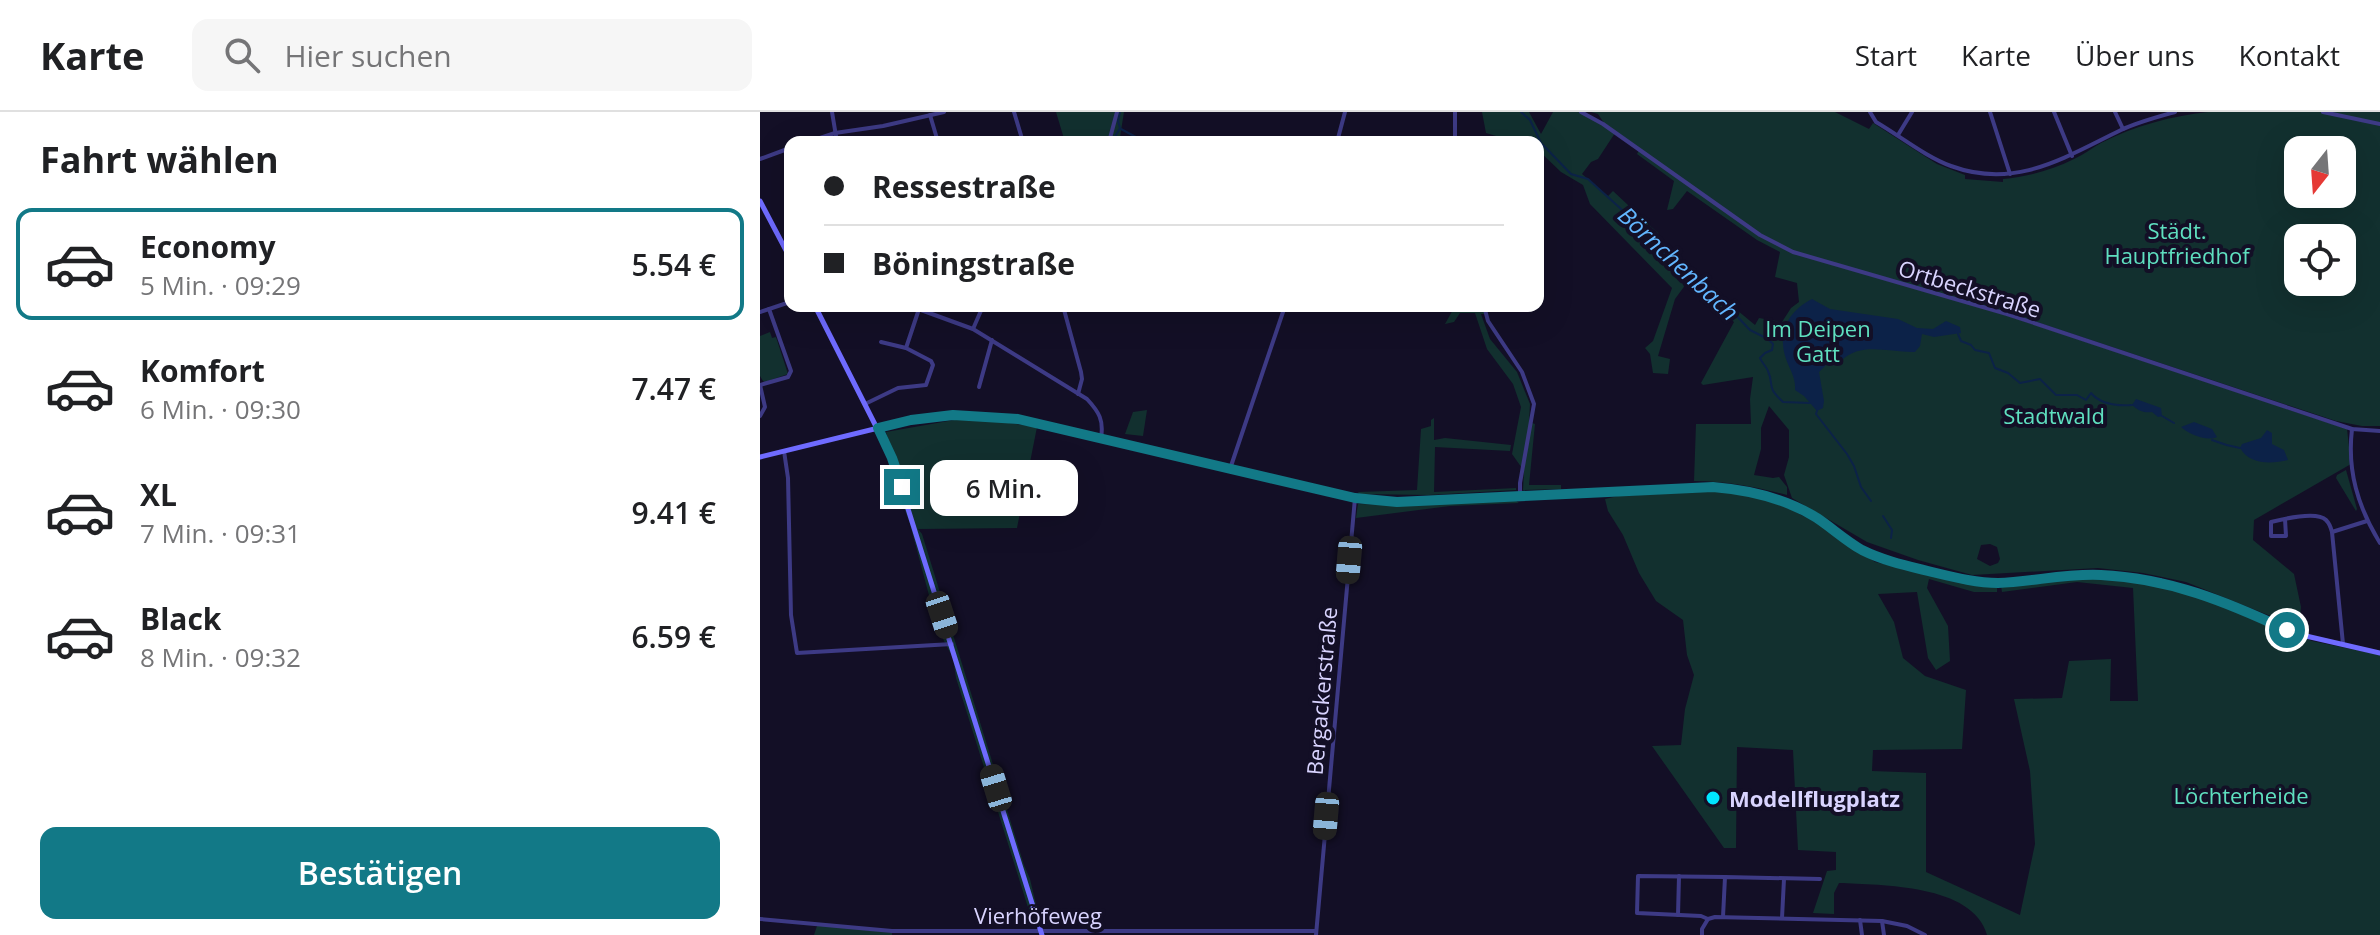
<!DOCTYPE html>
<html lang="de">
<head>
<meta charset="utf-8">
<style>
  :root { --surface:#fff; --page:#f6f6f6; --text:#202124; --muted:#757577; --line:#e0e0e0; --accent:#127987 }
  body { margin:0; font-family:"Open Sans",sans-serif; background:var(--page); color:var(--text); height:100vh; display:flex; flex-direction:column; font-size:30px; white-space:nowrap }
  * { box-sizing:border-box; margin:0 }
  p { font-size:26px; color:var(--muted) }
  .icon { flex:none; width:44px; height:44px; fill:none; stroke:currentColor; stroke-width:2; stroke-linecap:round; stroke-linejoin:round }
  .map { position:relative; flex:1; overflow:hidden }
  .side { display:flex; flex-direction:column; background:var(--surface); width:760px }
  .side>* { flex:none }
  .guide { position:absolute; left:24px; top:24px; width:760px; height:176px; border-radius:16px; box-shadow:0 8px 32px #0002; display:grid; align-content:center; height:176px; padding:0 40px; background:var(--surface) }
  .needle { width:52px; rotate:197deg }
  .fabs { position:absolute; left:1524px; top:24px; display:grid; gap:16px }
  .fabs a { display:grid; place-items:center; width:72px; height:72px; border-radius:16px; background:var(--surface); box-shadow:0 8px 32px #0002; font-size:40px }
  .end { position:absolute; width:36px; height:36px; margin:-18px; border:10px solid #127987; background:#fff; box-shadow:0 0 0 4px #fff }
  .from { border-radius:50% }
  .bubble { position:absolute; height:56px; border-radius:16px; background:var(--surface); box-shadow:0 8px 32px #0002; font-size:26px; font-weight:600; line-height:56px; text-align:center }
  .car { position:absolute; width:24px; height:48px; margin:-24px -12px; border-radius:10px; box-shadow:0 0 6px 2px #0007; background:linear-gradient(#222 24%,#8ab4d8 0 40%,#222 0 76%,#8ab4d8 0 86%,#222 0) }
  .guide b { display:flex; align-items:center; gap:28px; height:76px; font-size:30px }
  .guide b+b { border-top:2px solid var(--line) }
  .guide i { width:20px; height:20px; background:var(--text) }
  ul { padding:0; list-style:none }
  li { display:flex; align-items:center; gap:24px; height:112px; margin:0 16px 12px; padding:0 24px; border:4px solid transparent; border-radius:16px }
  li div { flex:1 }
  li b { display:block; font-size:30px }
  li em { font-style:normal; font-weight:600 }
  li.on { border-color:var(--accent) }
  li>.icon { width:72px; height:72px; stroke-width:1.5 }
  h2 { padding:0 40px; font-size:36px; line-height:96px }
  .button { display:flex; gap:16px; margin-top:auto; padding:16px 40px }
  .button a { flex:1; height:92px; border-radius:16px; background:var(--accent); color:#fff; font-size:32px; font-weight:600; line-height:92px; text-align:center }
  header { display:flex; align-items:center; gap:48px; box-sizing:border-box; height:112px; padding:0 40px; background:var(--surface); border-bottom:2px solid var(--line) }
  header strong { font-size:38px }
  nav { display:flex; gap:44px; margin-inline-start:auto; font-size:28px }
  .search { width:560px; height:72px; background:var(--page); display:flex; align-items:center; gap:20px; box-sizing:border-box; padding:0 28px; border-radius:16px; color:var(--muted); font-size:30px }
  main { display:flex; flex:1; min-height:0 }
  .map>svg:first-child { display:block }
</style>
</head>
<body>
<header>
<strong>Karte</strong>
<div class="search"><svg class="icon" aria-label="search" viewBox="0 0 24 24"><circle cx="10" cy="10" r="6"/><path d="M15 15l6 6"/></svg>Hier suchen</div>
<nav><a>Start</a><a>Karte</a><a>Über uns</a><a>Kontakt</a></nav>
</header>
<main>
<section class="side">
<h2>Fahrt wählen</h2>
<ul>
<li class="on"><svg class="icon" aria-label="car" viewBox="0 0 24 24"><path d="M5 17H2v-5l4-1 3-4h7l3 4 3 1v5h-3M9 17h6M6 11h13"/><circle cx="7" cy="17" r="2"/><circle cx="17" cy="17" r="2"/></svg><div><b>Economy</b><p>5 Min. · 09:29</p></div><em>5.54 €</em></li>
<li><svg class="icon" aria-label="car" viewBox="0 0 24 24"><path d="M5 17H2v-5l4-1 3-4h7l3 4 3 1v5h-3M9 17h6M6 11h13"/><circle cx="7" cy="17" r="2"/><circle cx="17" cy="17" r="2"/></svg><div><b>Komfort</b><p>6 Min. · 09:30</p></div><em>7.47 €</em></li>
<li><svg class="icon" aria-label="car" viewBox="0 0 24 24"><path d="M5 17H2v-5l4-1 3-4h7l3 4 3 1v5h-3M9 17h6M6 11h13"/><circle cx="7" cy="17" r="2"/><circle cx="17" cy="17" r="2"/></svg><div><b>XL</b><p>7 Min. · 09:31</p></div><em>9.41 €</em></li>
<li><svg class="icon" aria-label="car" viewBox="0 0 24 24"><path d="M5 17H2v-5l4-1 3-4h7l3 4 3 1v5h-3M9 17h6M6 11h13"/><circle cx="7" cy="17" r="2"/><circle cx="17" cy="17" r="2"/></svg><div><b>Black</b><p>8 Min. · 09:32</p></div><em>6.59 €</em></li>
</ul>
<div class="button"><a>Bestätigen</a></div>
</section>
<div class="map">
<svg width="1620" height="823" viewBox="0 0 1620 823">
  <rect width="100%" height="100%" fill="#130f26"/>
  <!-- green -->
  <g fill="#12302f" fill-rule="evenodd">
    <path d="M296,0H364L360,25L355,30H305Z"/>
    <path d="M722,0H769L781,22L793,0H821L855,21L838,47L831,50L822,62L848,84L853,79L898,121L907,140L995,213L999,206L1022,210L1031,196L1039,190L1037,171L1015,165L1020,140L997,128L927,79L913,97L907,98L914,69L877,42L880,36L844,11L838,2L831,0H1075L1109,17L1113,11L1177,52L1205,63V67L1243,70V67C1266,65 1292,58 1314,47C1323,43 1332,36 1341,31C1374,14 1411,4 1448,0H1620V314H1602L1576,309L1246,200L1032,141L1245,203L1587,317L1591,352L1494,408L1493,428L1534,462L1541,495L1540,506L1548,519L1426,470L1383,461L1338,456L1212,463L1158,448L1107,430L1032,386L1024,363L1029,345V318L1009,294L1001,316V337L994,363L1013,366L1019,365L1027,375V383C996,375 967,369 934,369L936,312H991L990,287L993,265L943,273L941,271L974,210L926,172L915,187L898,244L910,247L908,262L893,261L890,242L885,236L893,229L912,176L830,92L823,73L801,60L778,38V30H736V24L726,21ZM1538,38H1582V82H1538ZM1538,126H1582V170H1538ZM1230,432L1237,435L1240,447L1238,451L1230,454L1217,447L1221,433Z"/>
    <path d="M695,194H724L726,202H721L730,227L757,260L770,292L769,310L775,312L769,373H801V377L763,378L764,359L752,342L761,295L753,272L727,237L715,201H700L694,210L685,212Z"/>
    <path d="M10,220L12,226L16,225L28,262L5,270L3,269L0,264V224Z"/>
    <path d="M387,298L383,324L365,322L373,300Z"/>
    <path d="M674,306V328L685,326L751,333L750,339L675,335L674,380L756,376V378L668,383L599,382L598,380L657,378L661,317L671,314V308Z"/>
    <path d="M194,308H228L277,315L257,416L158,417L162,422L264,753L270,767L279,805H271L196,566L193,546L184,529L174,502L150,412L131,360L135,355L126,320Z"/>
    <path d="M1586,358L1597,397L1596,399L1576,366L1577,363Z"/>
    <path d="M959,379L999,386L1028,396L1064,415L1115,450L1211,472L1237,475V480H1214L1169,467L1167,476L1188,514L1190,549L1176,558L1168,546L1157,480L1118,482L1134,510L1143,546L1165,564L1206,578L1202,637L1113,638L1112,659L1166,661V760L1260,803L1275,732L1270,659L1254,587L1302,586L1309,549L1351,547L1350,589H1378L1373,476L1317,470L1242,480L1241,474L1317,466L1372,469L1421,478L1552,529L1620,543V823H1227C1213,772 1121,773 1079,771L1074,781V802L1053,801L1067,759L1076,758V740L1038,738L1033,638L977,635L976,736H964L892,634L921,633L925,597L934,563L927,543L923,508L896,489L879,461L863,423L848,399L845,387L858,384Z"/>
    <path d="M756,389L759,391L690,394L596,406L598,392L652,393Z"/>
    <path d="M58,811L132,819V823H54Z"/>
  </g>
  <!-- water -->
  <g fill="#0c2248">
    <path d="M1052,187L1070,197L1138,207L1157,216L1173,217L1186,209L1200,215L1201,221L1174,225L1162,222L1160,234L1155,240C1130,241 1101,229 1081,249L1076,247L1069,250L1059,260L1064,289L1063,296L1057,299L1044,284L1035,278C1036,266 1030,258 1026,247C1017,221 1028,199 1052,187Z"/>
    <path d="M1376,287L1401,296L1402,304L1398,305L1392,300C1383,301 1379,299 1372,293Z"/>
    <path d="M1434,310L1452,317L1457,325C1447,330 1428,322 1421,315Z"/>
    <path d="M1507,318L1512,321V332L1524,338L1528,348C1511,352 1490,353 1480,336L1482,332L1501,326Z"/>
  </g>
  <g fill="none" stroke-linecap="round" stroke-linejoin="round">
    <!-- stream -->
    <g stroke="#0c2248" stroke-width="2">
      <path d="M761,0L770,8L781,31L811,62L828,67L893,126L906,144L972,199L990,218L1008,227L1013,232L1012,238L1005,241L1000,246C1002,251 1006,254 1008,259C1015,275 1005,273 1023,290L1050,291"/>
      <path d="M361,17L385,30"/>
      <path d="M352,30L360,16L358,9L360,0"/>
      <path d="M1198,222L1201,229L1211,233L1215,238L1229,241L1235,256L1248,261L1260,271L1280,267L1296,283H1317L1326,288L1331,281C1341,293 1358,294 1372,293"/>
      <path d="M1057,299L1056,302L1087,342L1094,354L1101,375L1111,389"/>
      <path d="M1402,304L1414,311"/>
      <path d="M1452,328C1462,332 1468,334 1480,336"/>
      <path d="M1123,404L1132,418L1131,426"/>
    </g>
    <!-- minor -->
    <g stroke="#3d3a85" stroke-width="4">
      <path d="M72,0L77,30"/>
      <path d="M254,0L263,30"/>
      <path d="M821,0L843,12L1000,123L1033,140L1247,202L1592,317L1620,319"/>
      <path d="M1110,0L1116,10C1140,24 1166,45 1191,54C1256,78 1305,45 1361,18C1378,10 1397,5 1415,0"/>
      <path d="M1230,0L1250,62"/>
      <path d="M1294,0L1312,44"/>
      <path d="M1355,0L1363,17"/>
      <path d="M1563,0L1620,12"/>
      <path d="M170,3L178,30"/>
      <path d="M1138,23L1152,0"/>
      <path d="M48,30L75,21L123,14L184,0"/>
      <path d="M349,30L357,0"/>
      <path d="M577,30L585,0"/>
      <path d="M695,30V0"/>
      <path d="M0,47L30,36"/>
      <path d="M150,194L213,217L327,287C339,300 344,308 341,326"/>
      <path d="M303,194L321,260L322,267L318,282"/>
      <path d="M724,194L728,209L762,260L774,292L760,371V384"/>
      <path d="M0,200L30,190"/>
      <path d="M213,217L223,194"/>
      <path d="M121,230L146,236"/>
      <path d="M0,273L28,265L31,259L9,197"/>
      <path d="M219,275L232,228"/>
      <path d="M105,292L138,276L166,273L173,253L171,249L146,236L159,197"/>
      <path d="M0,304L5,295L0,273"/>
      <path d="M1592,317C1587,359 1598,395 1620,431"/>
      <path d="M24,339L28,366L31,503L37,541L192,532"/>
      <path d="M470,357L525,194"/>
      <path d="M1525,407L1526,424H1511V410C1523,407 1557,399 1566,408C1569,411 1571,416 1572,420L1583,532"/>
      <path d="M1572,420L1607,409"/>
      <path d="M918,803L919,764"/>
      <path d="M963,805L965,765L1060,767"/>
      <path d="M1022,806L1024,767"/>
      <path d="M0,807L132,819H556"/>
      <path d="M948,807L941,804L877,801L878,764L965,765"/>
      <path d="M1100,808L1102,823"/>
      <path d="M1122,809L1124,823"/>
      <path d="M556,823L595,386"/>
      <path d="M942,823V817L948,807L955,805L1122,809L1147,814L1165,823"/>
    </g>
    <!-- secondary -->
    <g stroke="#6f6bff" stroke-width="5">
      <path d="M0,89L30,146"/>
      <path d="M55,194L132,346L282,823"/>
      <path d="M0,345L151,308L193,303L226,304L282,312L595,386L637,390L953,375L977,377L1020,388L1055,405L1093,432L1113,443L1196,466L1239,471L1338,462L1400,469L1447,483L1546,524L1620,541"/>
    </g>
  </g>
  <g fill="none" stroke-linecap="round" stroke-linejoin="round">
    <!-- route -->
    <path stroke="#127987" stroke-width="10" d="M142,375L132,346L118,316L151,308L193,303L258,307L595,386L637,390L953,375C990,378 1025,386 1057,406C1072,416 1086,429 1102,438C1124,449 1148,454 1172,460C1193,465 1216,471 1238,471C1272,470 1307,461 1341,463C1409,466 1467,490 1527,518"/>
  </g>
  <!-- markers -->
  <circle fill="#00e5ff" stroke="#130f26" stroke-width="3" cx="953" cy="686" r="8"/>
  <g text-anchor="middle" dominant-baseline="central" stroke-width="8" stroke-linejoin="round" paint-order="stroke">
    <!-- park labels -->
    <g font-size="22" fill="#5fe0c0" stroke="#130f26">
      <text x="1417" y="118">Städt.<tspan x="1417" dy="25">Hauptfriedhof</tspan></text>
      <text x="1058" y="216">Im Deipen<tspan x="1058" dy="25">Gatt</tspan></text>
      <text x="1294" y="303">Stadtwald</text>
      <text x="1481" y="683">Löchterheide</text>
    </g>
    <!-- street labels -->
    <g font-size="22" fill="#d9d4ff" stroke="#130f26">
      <text transform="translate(1210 176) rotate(17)">Ortbeckstraße</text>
      <text transform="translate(561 579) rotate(-85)">Bergackerstraße</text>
      <text x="278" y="803">Vierhöfeweg</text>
    </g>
    <!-- poi labels -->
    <g font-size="22" font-weight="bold" fill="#d9d4ff" stroke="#130f26" text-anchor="start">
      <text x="969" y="686">Modellflugplatz</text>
    </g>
    <!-- water labels -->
    <g font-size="24" font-style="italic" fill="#62b6ff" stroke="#130f26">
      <text transform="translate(919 151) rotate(43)">Börnchenbach</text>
    </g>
  </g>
</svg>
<div class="fabs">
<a><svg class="needle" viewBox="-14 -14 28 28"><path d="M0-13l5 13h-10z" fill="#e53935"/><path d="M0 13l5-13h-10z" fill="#757577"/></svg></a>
<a><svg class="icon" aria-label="locate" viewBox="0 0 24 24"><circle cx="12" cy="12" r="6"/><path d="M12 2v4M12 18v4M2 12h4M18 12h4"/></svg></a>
</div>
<i class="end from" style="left:1527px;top:518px"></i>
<i class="end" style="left:142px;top:375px"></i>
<div class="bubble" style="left:170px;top:348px;width:148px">6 Min.</div>
<i class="car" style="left:589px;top:448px;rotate:185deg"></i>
<i class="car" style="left:182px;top:503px;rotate:162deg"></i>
<i class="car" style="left:236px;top:676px;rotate:343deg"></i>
<i class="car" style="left:566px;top:704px;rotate:185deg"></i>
<div class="guide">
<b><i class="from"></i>Ressestraße</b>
<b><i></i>Böningstraße</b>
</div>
</div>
</main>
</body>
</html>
